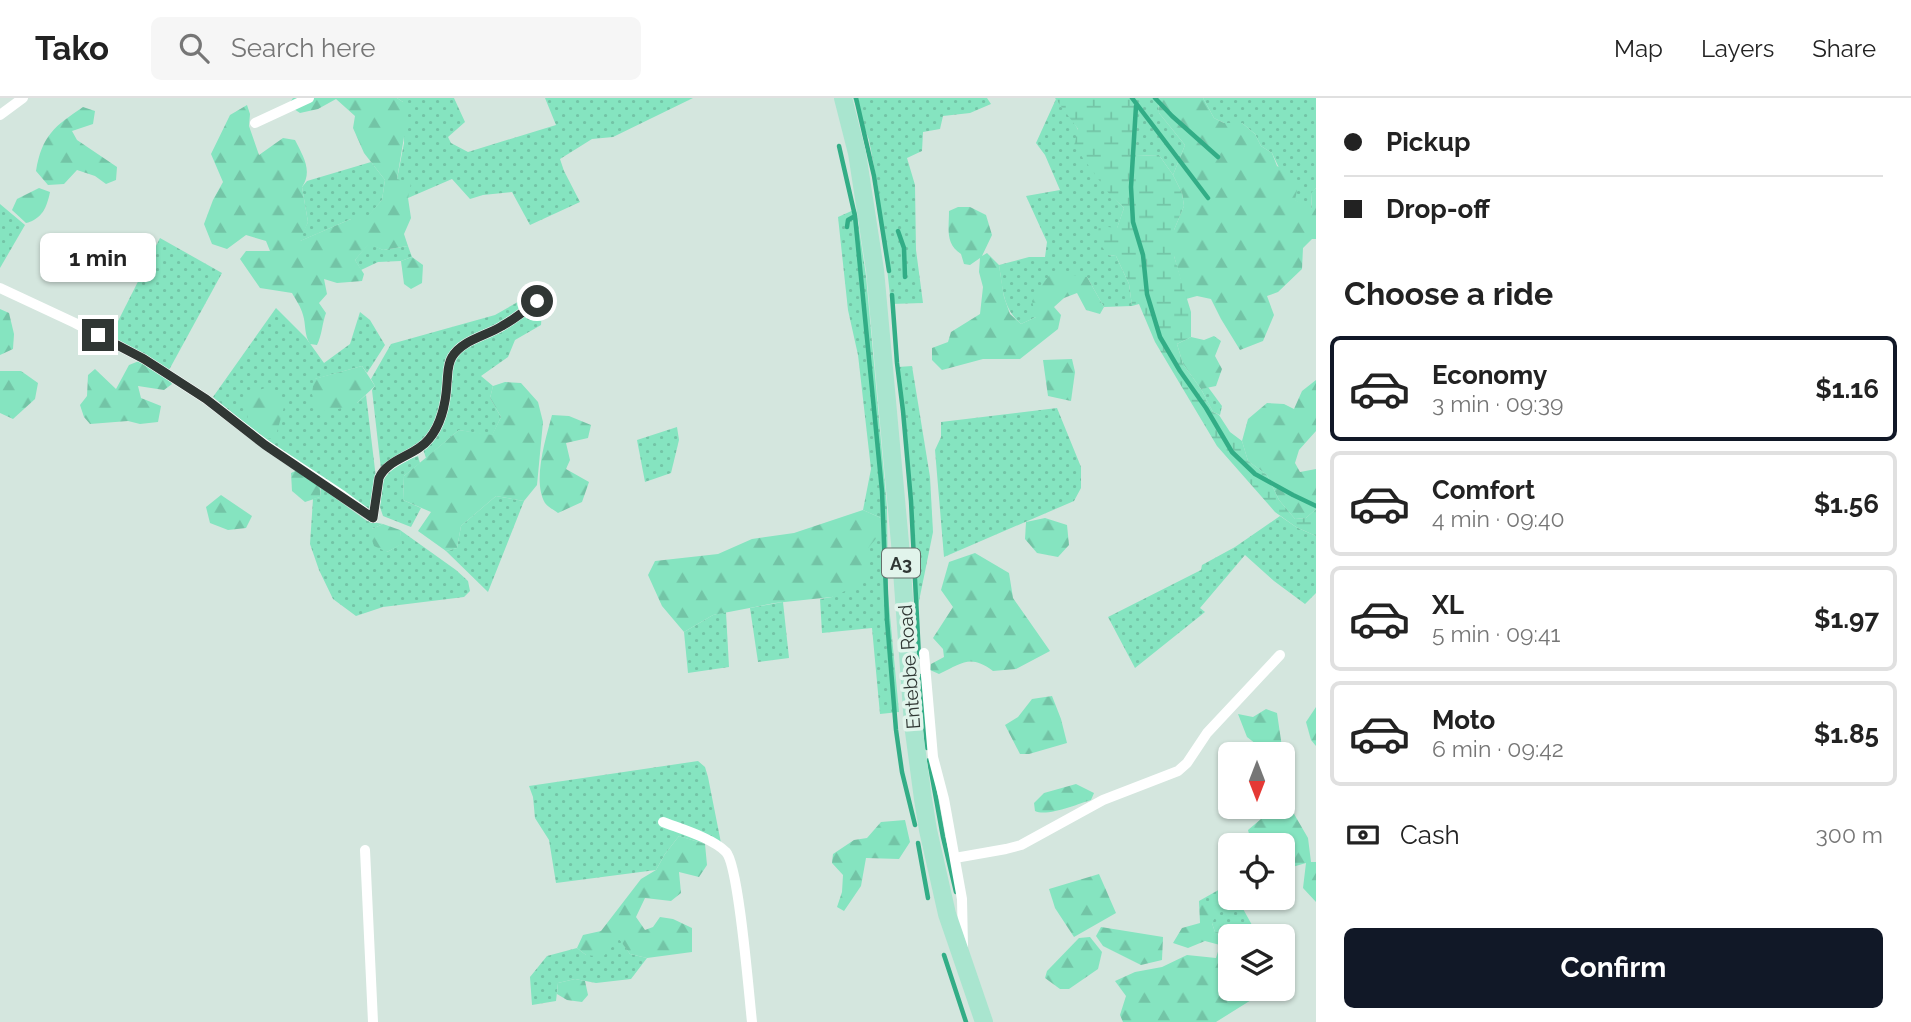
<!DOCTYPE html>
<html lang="en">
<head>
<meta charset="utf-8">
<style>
  :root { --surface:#fff; --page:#f6f6f6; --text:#222; --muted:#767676; --line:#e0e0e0; --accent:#111827 }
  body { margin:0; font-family:Raleway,sans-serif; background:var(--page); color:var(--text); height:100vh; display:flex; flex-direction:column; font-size:26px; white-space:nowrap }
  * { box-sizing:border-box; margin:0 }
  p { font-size:23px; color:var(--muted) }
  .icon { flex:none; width:38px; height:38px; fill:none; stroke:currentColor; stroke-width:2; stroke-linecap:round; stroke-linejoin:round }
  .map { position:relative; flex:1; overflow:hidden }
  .drawer { display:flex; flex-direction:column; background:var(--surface); width:595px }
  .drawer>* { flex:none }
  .top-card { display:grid; align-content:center; height:154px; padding:0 28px; background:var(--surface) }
  .needle { width:46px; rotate:180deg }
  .controls { position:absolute; left:1218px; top:644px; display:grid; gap:14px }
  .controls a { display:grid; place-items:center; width:77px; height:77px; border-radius:10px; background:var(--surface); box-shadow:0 2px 5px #0004; font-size:35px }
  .end { position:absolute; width:32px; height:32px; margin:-16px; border:9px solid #303734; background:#fff; box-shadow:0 0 0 4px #fff }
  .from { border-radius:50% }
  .bubble { position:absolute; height:49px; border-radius:10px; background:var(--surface); box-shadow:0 2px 5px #0004; font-size:23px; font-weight:700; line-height:49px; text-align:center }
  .top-card b { display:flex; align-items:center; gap:24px; height:66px; font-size:26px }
  .top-card b+b { border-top:2px solid var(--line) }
  .top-card i { width:18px; height:18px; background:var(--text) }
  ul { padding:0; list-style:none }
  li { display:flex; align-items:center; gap:21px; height:105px; margin:0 14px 10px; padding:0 14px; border:4px solid var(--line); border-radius:10px }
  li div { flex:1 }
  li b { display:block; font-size:26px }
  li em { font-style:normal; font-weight:700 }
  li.current { border-color:var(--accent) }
  li>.icon { width:63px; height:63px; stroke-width:1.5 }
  h2 { padding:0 28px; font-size:32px; line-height:84px }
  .pay { display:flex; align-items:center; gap:18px; height:77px; padding:0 28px; font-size:26px }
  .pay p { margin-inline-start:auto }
  .primary-button { display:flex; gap:14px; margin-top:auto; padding:14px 28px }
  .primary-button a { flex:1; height:80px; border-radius:10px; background:var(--accent); color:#fff; font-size:28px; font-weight:700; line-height:80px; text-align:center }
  header { display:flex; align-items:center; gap:42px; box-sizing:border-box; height:98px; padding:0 35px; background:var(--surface); border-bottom:2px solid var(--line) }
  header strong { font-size:33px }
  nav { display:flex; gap:38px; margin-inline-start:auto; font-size:24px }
  .search { width:490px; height:63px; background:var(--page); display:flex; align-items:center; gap:18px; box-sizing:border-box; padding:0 24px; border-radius:10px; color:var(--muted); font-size:26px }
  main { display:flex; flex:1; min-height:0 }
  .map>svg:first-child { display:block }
</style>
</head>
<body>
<header>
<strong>Tako</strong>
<div class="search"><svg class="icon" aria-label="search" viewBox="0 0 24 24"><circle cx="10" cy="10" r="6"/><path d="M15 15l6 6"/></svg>Search here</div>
<nav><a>Map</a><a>Layers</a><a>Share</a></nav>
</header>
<main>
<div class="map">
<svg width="1316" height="924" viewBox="0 0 1316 924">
  <defs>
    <pattern id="grass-dots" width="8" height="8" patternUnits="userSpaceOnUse" patternTransform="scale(1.75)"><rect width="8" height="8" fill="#85e4c0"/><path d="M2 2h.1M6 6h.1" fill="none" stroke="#73c4a6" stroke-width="1.8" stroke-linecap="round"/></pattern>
    <pattern id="forest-firs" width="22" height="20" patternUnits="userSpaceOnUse" patternTransform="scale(1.75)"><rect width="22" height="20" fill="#85e4c0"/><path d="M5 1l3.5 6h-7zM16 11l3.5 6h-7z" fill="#73c4a6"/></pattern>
    <pattern id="wetland-marsh" width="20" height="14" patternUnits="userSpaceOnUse" patternTransform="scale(1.75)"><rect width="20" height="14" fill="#85e4c0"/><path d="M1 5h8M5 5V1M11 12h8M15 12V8" fill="none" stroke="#73c4a6"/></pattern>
  </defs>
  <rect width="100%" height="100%" fill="#d4e6de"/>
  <!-- grass -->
  <g fill="url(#grass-dots)">
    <path d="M397,0H454L465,24L448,39L451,45L468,54L556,27L545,0H693L613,39L592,41L560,61L564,73L580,104L530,127L512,94L483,97L470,101L452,81L408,100L397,81L404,45L403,4Z"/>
    <path d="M853,0H987L991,6L970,15L943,18L940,31L923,34L922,53L907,60L915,87L916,152L923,205L891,206L878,89L869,42Z"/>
    <path d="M1132,0H1158L1159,15L1185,47L1173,77L1159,57L1136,58L1134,39L1136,8Z"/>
    <path d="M1203,0H1316V90L1311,96L1312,112L1294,102L1272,55L1261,48L1255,36L1242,25H1224L1214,20Z"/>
    <path d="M1056,1C1064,12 1074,22 1079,34C1095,67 1095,83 1124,110L1108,157L1116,158L1129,186L1132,208L1104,209L1087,179L1036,219L1021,226C1002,209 1003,191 999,167L1029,159H1045L1047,144L1026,98L1060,92L1045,57L1036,45Z"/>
    <path d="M371,64L385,82L382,102L366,121H351L298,144L308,124L302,89L307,83Z"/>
    <path d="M0,106L25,127L0,170Z"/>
    <path d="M856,111L866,178L887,410L888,496L899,614L880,616L872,530L822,535L820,501L832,499L868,449L881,420L863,412L871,371L858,257L848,212L838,119Z"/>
    <path d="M160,140L222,175L169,272L110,239Z"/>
    <path d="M369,145L383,152L408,148L412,159L401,163L378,164L361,172L355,162Z"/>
    <path d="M543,197L541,227L515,242L508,259L481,278L493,288L490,300L501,319L492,338L459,332L426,360L423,351L432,330L418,348L381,371L372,292L375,288L371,281L391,246L495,217L523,201Z"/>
    <path d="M276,210L306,240L324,265L350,246L360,214L370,222L385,247L367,275L362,268L315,281L357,305L366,297L376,380L371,415L263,340L213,299Z"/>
    <path d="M912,268L930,379L933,434L918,508L898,269Z"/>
    <path d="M1208,289L1222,308L1220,317L1213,314L1201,291Z"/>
    <path d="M1057,310L1081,369V390L1074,403L944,459L935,352L941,339V324Z"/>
    <path d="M677,329L679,342L671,375L645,384L637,342Z"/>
    <path d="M418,358L420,365L404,378L403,402L421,410L411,429L383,418L380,409L384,378L400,365Z"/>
    <path d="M321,390L367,423L383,426L372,431L387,454L401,446L400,432L456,472L468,483L470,493L464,499L383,509L356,518L333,501L319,472L310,446L313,401L320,399Z"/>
    <path d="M496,398L524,403L488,494L446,453L457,450L461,428Z"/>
    <path d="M1280,418L1296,429L1316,438V495L1305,506L1274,483L1245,457L1200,510L1205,514L1135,570L1108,519L1201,472L1202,467L1235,449Z"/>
    <path d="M783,504L789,560L758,564L750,510Z"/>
    <path d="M726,514L729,569L688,575L684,534L713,517Z"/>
    <path d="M698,663L705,669L708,679L721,745L705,746L679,738L665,756L656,772L556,785L549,742L535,720L533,699L529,688Z"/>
    <path d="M1229,786L1230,800H1237L1252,827L1237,838L1234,835L1215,834L1212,825L1211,803H1199Z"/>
    <path d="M619,840L630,856L647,860L631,881L596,885L575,881L558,885L556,903L532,907L530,879L547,858L577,850L586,857Z"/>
  </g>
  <!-- forest -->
  <g fill="url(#forest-firs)">
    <path d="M293,0H397L403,4L408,15L397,81L411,85L408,100L411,120L404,136L408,148L383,152L369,146L355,162L364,176L362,183L337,185L324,181L327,196L319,205L326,215C322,226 322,237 317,247L310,246C304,237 306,226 303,217C301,209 296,202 292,195L260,190L240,161L246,153H270L266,143L246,137L227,151L212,146L204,126L213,102L223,84L211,56L230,17L247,7L250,16L249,28L259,57L283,40L295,42C303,58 313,73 302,89L308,124L300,143L351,121L366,120L382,102L385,82L364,55L353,30L355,18L336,1L318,11L300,15L288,7Z"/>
    <path d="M1158,0H1203L1214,20L1224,25H1242L1255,36L1261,48L1272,55L1277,68L1291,76L1297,92L1295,102L1312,111L1311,95L1316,90V141H1312L1303,150L1302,171L1278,194L1267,198L1274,217L1263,243L1240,252L1221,221L1211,201L1197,198L1186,201L1174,158V132L1184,108L1182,95L1173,77L1185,47L1159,15Z"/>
    <path d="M83,9L95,13L93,26L72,33L77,42L117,69L116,82L106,86L95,78L77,72L64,86L48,87L36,73C42,37 55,28 83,9Z"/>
    <path d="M39,90L50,94C47,109 42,121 26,125L12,112L17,101Z"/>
    <path d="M958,109H970L986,117L992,137L982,158L987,155L999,167L1004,199L1010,216L1021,226L1036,219L1032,203L1044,184L1052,174L1087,179L1104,209L1100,216L1086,212L1077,195L1064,200L1054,209L1061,217L1058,231L1020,261H983L942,272L932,262V250L948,244L951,234L980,216L983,189L979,174L980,160L970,167L964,166L961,156C945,145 949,132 949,113Z"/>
    <path d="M412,159L423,167L422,185L411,191L404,186L401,163Z"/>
    <path d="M0,211L9,215L14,236L13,251L0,257Z"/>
    <path d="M1214,238L1221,243L1215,258L1222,271L1216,288L1201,291L1183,266L1177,246L1191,239L1204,242Z"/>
    <path d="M149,259L161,265L172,286L164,292L138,288L141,300L161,308L158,324L140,326L128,323L90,326L84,319L80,307L87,298L88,277L95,271L116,291L129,267Z"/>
    <path d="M1072,261L1075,274L1071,303L1048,298L1043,262Z"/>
    <path d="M362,268L375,288L357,305L329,314L316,311L312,296L314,281Z"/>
    <path d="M0,273H21L38,285L35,301L13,321L0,315Z"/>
    <path d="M1316,282V333L1299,352L1295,365L1300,374L1316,371V411L1306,420L1295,421L1279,402L1267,377L1248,363L1242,343L1248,321L1267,305L1284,306L1294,311L1302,293Z"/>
    <path d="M505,284L521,285L538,304L543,324L537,387L524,403L496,398L461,428L457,450L446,453L418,433L431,414L403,402L404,378L459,332L492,337L501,319L490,300L493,288Z"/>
    <path d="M265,290L284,309L275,341L263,340L249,328L244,297Z"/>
    <path d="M552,317L569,318L591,327L588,340L566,345L570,362L566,371L589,384L582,404L558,415C554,412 548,409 545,405C532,383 546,340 552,317Z"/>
    <path d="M306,368L321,378L320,399L305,404L292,393L291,375Z"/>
    <path d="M221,397L252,418L246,430L228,432L210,425L206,409Z"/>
    <path d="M863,412L881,420L884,431L869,449V482L832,499L775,505L713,517L684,534L662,508L648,477L655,463L718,456L752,441L794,435Z"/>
    <path d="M1045,420L1067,427L1069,447L1058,459L1037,455L1025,441L1026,424Z"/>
    <path d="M383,426L400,432L402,446L387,454L374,448L372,442V431Z"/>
    <path d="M975,455L1009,475L1013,500L1050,553L1016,571L993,573C970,556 963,565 939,576L930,572L931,566L944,559L943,551L933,540L953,509L941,492L949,464Z"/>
    <path d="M1052,598L1061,621L1067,645L1029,656H1020L1005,627L1018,619L1032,601Z"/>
    <path d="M1316,609V648L1311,642L1306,624Z"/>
    <path d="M1266,611L1277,615L1282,649L1277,656H1269L1247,639L1238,616L1253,619Z"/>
    <path d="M1076,686L1094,695L1091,702C1078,706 1047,719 1035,713L1034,705L1044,695Z"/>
    <path d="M1274,709H1290L1308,740L1311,764H1316V804L1303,790L1306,765L1289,770L1283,781V747H1252L1248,732L1261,721L1270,719Z"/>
    <path d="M905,722L910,744L899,761L866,760L861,788L844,813L837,809L842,794L843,777L832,765L833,756L854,742L867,740L881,724Z"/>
    <path d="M679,738L705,746L707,767L699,779L679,774L681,795L671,803L645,800L636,819L645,832L653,829L660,819L673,821L692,830V854L647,860L630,856L619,841L603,859L586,857L577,850L583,837L601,833L641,781L656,772L665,756Z"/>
    <path d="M1099,776L1116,815L1074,839L1055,810L1049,791Z"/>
    <path d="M1199,803H1211L1220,811L1212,825L1215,834L1234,835L1237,838H1230V891H1263L1264,894L1216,924H1123L1120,917L1126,898L1115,883L1135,874L1162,869L1187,857L1216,860L1220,847L1205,843L1188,850L1173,845L1182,830L1200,825Z"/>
    <path d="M1101,829L1163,839L1162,862L1141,867L1103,848L1096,838Z"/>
    <path d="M1090,839L1102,854L1098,871L1069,891H1060L1045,880L1047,873L1079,840Z"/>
    <path d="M575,881L585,883L588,897L582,904L567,902L557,896L558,885Z"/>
  </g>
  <!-- wetland -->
  <path fill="url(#wetland-marsh)" d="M1055,0H1132C1138,11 1135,43 1136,58L1159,57L1173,77L1182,95L1184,108L1174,132V158L1191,214V239L1177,246L1183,266L1201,291L1213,314L1219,317L1230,334L1242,343L1248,363L1267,377L1279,402L1295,421L1306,420L1316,411V438L1296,429L1275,414L1217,348L1155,244L1139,206L1132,208L1129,186L1116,158L1108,157L1097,142L1099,128L1117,130L1124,110L1110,97L1074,48L1078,31Z"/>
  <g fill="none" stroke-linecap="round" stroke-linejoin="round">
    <!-- stream -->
    <g stroke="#32ad86" stroke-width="4.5">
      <path d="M856,0L874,78L889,173"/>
      <path d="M1132,0L1208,100"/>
      <path d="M1155,0L1172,18L1218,59"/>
      <path d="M1136,8L1131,89L1133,124L1143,157L1147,196L1160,239L1180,273L1206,310L1232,354L1255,376L1293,397L1316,408"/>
      <path d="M839,48L855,118L848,122L847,129"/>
      <path d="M855,118L882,393L887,522L896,632L902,674L915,727"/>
      <path d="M898,133L904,150L905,179"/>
      <path d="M892,197L897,265L903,313L911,403L919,559"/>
      <path d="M921,578L927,650"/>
      <path d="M929,662L943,739L956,794"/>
      <path d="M918,745L928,800"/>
      <path d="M944,857L966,924"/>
    </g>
    <!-- minor -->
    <g stroke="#fff" stroke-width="10">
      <path d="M0,17L23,0"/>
      <path d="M255,25L309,0"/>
      <path d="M0,190L75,225L144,261L206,301L266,347L343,398L373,420"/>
      <path d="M373,420L379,380C389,360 416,358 429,341C441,327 446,304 447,285C448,277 447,267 452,259C462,242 486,238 502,228C515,221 525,212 537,203"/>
      <path d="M924,555L933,659L944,701L962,801L963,849"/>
      <path d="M663,724C681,731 712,740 726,754C739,768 749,898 752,924"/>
      <path d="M365,752L373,924"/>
      <path d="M955,760L1006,751L1021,747L1103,702L1178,673L1187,665L1207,635L1280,557"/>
    </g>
    <!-- primary -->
    <path stroke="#a9e5cf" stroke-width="18" d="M843,0L857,55L875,172L900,445L913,626L923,701L928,732L947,816L984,924"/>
  </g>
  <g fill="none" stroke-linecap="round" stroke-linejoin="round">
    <!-- route -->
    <path stroke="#303734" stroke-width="9" d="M98,237L144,261L206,301L265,347L373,420L379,380C388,360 416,358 429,341C441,327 446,304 447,285C448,277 447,267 452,259C462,242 486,238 502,228C515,221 526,212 537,203"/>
  </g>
  <g text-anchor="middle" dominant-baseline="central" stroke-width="7" stroke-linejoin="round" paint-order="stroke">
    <!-- shield labels -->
    <rect fill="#e1f4eb" stroke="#65706b" stroke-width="2" x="882" y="450.5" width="38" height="29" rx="5"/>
    <g font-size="18" font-weight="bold" fill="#303734">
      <text x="901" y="465">A3</text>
    </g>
    <!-- street labels -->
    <g font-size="19" fill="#303734" stroke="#e1f4eb">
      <text transform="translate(909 569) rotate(-94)">Entebbe Road</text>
    </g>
  </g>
</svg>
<div class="controls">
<a><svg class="needle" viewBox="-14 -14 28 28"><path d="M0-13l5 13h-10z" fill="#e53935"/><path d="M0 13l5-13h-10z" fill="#767676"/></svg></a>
<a><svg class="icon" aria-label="locate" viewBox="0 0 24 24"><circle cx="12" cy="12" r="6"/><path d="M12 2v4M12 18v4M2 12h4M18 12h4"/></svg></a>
<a><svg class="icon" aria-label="layers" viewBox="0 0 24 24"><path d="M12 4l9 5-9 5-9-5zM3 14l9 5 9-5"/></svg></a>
</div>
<i class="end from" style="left:537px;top:203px"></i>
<i class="end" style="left:98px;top:237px"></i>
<div class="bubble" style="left:40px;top:135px;width:116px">1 min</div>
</div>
<section class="drawer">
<div class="top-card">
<b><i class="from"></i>Pickup</b>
<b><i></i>Drop-off</b>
</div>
<h2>Choose a ride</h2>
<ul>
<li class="current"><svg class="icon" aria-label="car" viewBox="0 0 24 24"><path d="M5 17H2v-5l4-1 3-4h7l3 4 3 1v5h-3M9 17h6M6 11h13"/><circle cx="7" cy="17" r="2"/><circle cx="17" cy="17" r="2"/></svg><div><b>Economy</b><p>3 min · 09:39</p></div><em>$1.16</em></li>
<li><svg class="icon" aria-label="car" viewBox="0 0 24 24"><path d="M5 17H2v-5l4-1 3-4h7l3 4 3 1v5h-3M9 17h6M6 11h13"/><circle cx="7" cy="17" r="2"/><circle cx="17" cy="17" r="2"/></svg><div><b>Comfort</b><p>4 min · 09:40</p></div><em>$1.56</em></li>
<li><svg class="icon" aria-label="car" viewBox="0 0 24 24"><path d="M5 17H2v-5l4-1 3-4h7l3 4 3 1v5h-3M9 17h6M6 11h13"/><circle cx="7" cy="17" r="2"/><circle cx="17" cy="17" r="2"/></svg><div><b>XL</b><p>5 min · 09:41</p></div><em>$1.97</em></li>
<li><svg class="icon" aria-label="car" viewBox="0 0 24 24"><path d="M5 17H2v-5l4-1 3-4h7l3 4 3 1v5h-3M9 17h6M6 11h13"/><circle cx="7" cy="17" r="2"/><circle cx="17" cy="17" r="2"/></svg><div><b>Moto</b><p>6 min · 09:42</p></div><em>$1.85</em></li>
</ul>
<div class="pay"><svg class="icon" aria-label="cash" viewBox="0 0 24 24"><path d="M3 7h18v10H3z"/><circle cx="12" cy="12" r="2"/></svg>Cash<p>300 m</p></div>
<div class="primary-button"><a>Confirm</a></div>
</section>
</main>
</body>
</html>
